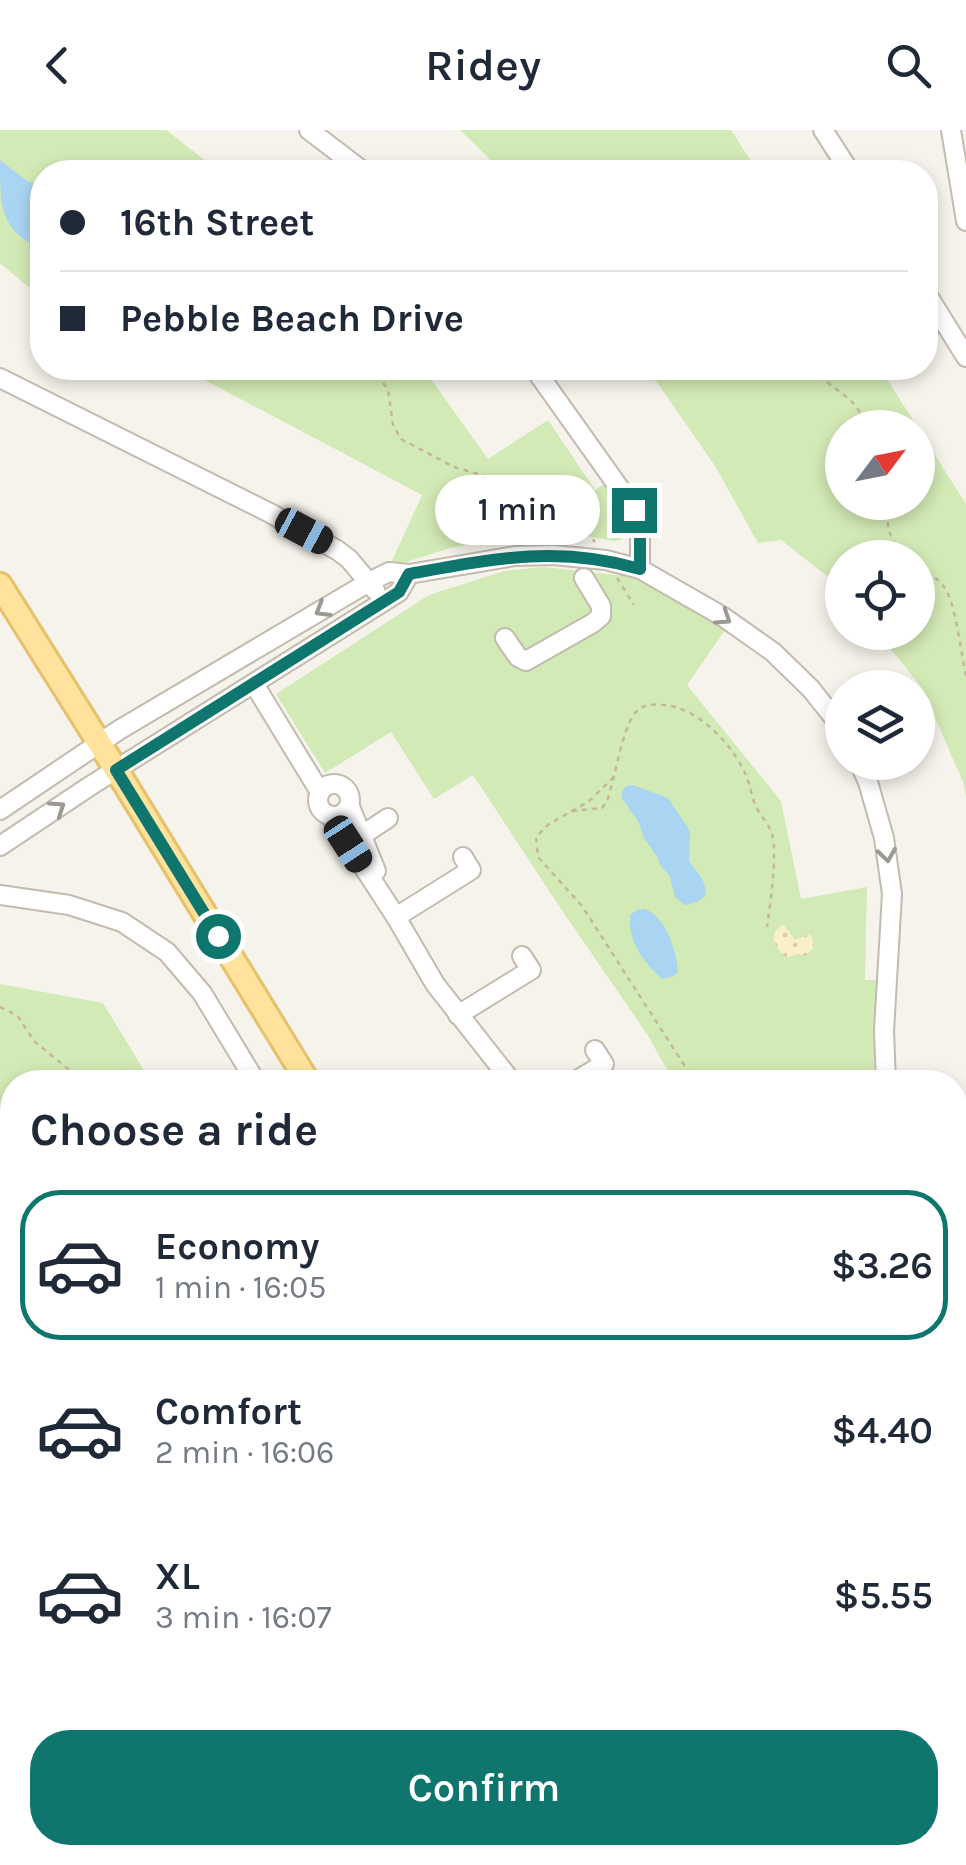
<!DOCTYPE html>
<html lang="en">
<head>
<meta charset="utf-8">
<style>
  :root { --surface:#fff; --page:#f6f6f7; --text:#1f2937; --muted:#747a83; --line:#e0e1e3; --accent:#0f766e }
  body { margin:0; font-family:Karla,sans-serif; background:var(--page); color:var(--text); height:100vh; display:flex; flex-direction:column; font-size:38px; white-space:nowrap }
  * { box-sizing:border-box; margin:0 }
  p { font-size:32px; color:var(--muted) }
  .icon { flex:none; width:55px; height:55px; fill:none; stroke:currentColor; stroke-width:2; stroke-linecap:round; stroke-linejoin:round }
  .map { position:relative; flex:1; overflow:hidden }
  .panel { position:absolute; left:0px; top:940px; width:968px; height:795px; display:flex; flex-direction:column; background:var(--surface); border-radius:40px 40px 0 0; box-shadow:0 5px 15px #0003 }
  .panel>* { flex:none }
  .banner { position:absolute; left:30px; top:30px; width:908px; height:220px; border-radius:40px; box-shadow:0 5px 15px #0003; display:grid; align-content:center; height:220px; padding:0 30px; background:var(--surface) }
  .needle { width:65px; rotate:58deg }
  .controls { position:absolute; left:825px; top:280px; display:grid; gap:20px }
  .controls a { display:grid; place-items:center; width:110px; height:110px; border-radius:50%; background:var(--surface); box-shadow:0 5px 15px #0003; font-size:50px }
  .end { position:absolute; width:45px; height:45px; margin:-22px; border:12px solid #0f766e; background:#fff; box-shadow:0 0 0 5px #fff }
  .from { border-radius:50% }
  .bubble { position:absolute; height:70px; border-radius:35px; background:var(--surface); box-shadow:0 5px 15px #0003; font-size:32px; font-weight:600; line-height:70px; text-align:center }
  .car { position:absolute; width:30px; height:60px; margin:-30px -15px; border-radius:12px; box-shadow:0 0 8px 2px #0007; background:linear-gradient(#222 24%,#8ab4d8 0 40%,#222 0 76%,#8ab4d8 0 86%,#222 0) }
  .banner b { display:flex; align-items:center; gap:35px; height:95px; font-size:38px }
  .banner b+b { border-top:2px solid var(--line) }
  .banner i { width:25px; height:25px; background:var(--text) }
  ul { padding:0; list-style:none }
  li { display:flex; align-items:center; gap:30px; height:150px; margin:0 20px 15px; padding:0 10px; border:5px solid transparent; border-radius:40px }
  li div { flex:1 }
  li b { display:block; font-size:38px }
  li em { font-style:normal; font-weight:600 }
  li.current { border-color:var(--accent) }
  li>.icon { width:90px; height:90px; stroke-width:1.5 }
  h2 { padding:0 30px; font-size:45px; line-height:120px }
  .button { display:flex; gap:20px; margin-top:auto; padding:20px 30px }
  .button a { flex:1; height:115px; border-radius:40px; background:var(--accent); color:#fff; font-size:40px; font-weight:600; line-height:115px; text-align:center }
  header { display:flex; justify-content:space-between; align-items:center; height:130px; padding:0 30px; background:var(--surface); font-size:45px; font-weight:600 }
  .map>svg:first-child { display:block }
</style>
</head>
<body>
<header><svg class="icon" aria-label="back" viewBox="0 0 24 24"><path d="M15 5l-7 7 7 7"/></svg>Ridey<svg class="icon" aria-label="search" viewBox="0 0 24 24"><circle cx="10" cy="10" r="6"/><path d="M15 15l6 6"/></svg></header>
<div class="map">
<svg width="966" height="1735" viewBox="0 0 966 1735">
  <defs>
    <pattern id="sand-dots" width="8" height="8" patternUnits="userSpaceOnUse" patternTransform="scale(2.5)"><rect width="8" height="8" fill="#f9efc9"/><path d="M2 2h.1M6 6h.1" fill="none" stroke="#d7cead" stroke-width="1.8" stroke-linecap="round"/></pattern>
  </defs>
  <rect width="100%" height="100%" fill="#f6f3ec"/>
  <!-- grass -->
  <g fill="#d2eab5" fill-rule="evenodd">
    <path d="M0,0H166L220,42H42V163L26,155L0,133Z"/>
    <path d="M460,0H731L758,42H503Z"/>
    <path d="M182,238H423L488,329L548,290L595,360L604,354L628,388L627,404L621,410L614,411L586,406L522,405L450,418L403,433H391L422,365Z"/>
    <path d="M647,238H880L966,374V667L963,652L922,558L878,503L918,502V428H842V458L781,410L758,413L715,336ZM842,298H918V372H842Z"/>
    <path d="M544,437L625,446L670,463L725,500L687,555L781,671L801,769L867,757L865,850H877L874,933L876,952H674L647,904L561,779L473,645L434,669L391,602L325,643L276,564L429,465L504,441Z"/>
    <path d="M0,854L103,873L151,952H12V1090L0,1078Z"/>
    <path d="M0,1368L12,1389V1582L0,1562Z"/>
    <path d="M955,1533L966,1556V1735H822L814,1723L955,1722Z"/>
    <path d="M434,1722H527V1723L522,1735H433L428,1726Z"/>
    <path d="M100,1723H306L314,1735H108Z"/>
  </g>
  <!-- sand -->
  <path fill="url(#sand-dots)" d="M784,795L795,810L810,804L814,814L813,818L806,826L798,824L786,828C776,817 765,804 784,795Z"/>
  <!-- water -->
  <g fill="#a9d4f2">
    <path d="M0,30L27,51L42,56V119C0,101 0,76 0,30Z"/>
    <path d="M633,655L668,668L690,701L689,731L702,749L706,759L705,766L697,772L685,775L675,767L670,747L659,733L658,728L644,708L639,693L622,668V662L626,656Z"/>
    <path d="M645,779C666,787 676,820 678,842L673,846L662,849C643,831 628,812 630,785L637,780Z"/>
    <path d="M0,981L12,982V1051L0,1029Z"/>
  </g>
  <g fill="none" stroke-linecap="round" stroke-linejoin="round">
    <!-- stream -->
    <path stroke="#a9d4f2" stroke-width="4" d="M955,1162L966,1154"/>
    <!-- minor casing -->
    <g stroke="#c2bbae" stroke-width="22">
      <g id="minor">
        <path d="M309,0L364,42"/>
        <path d="M823,0L850,42"/>
        <path d="M951,0L966,91"/>
        <path d="M925,161L966,227"/>
        <path d="M534,238L635,380L640,400V439"/>
        <path d="M0,248L270,383L337,420L349,429L375,460"/>
        <path d="M505,508L518,527L526,531L593,493L601,486V476L584,448"/>
        <path d="M254,554L320,662"/>
        <path d="M859,632L868,652L884,708L892,764L884,901L886,952"/>
        <circle cx="334" cy="670" r="16"/>
        <path d="M350,677L376,741"/>
        <path d="M0,680L119,600L369,452L389,442L409,444L515,426L553,425L606,430L640,439L722,486L773,522L811,559L834,588L842,603"/>
        <path d="M331,687L396,787L435,854L512,952"/>
        <path d="M355,710L388,688"/>
        <path d="M0,716L90,656L399,462L409,444"/>
        <path d="M0,765L69,775L122,792L167,822L202,863L256,952"/>
        <path d="M396,787L471,740L463,727"/>
        <path d="M458,885L531,840L522,826"/>
        <path d="M574,952L604,934L595,920"/>
        <path d="M0,1216L12,1229"/>
        <path d="M955,1327L966,1353"/>
        <path d="M412,1722L420,1735"/>
        <path d="M738,1722L745,1735"/>
        <path d="M629,1735L635,1722"/>
      </g>
    </g>
    <!-- major casing -->
    <g stroke="#e6c16a" stroke-width="28">
      <g id="major">
        <path d="M0,455L125,654L308,952"/>
        <path d="M787,1722L794,1735"/>
      </g>
    </g>
    <!-- path -->
    <g stroke="#c4b79f" stroke-width="2.5" stroke-dasharray="5 5" stroke-linecap="butt">
      <path d="M370,238L388,259L393,295L401,309L454,337L495,349L507,359L532,370L563,391L582,396L595,412"/>
      <path d="M813,238C825,255 848,263 859,281C862,286 864,292 866,298"/>
      <path d="M888,372C885,395 890,410 904,428"/>
      <path d="M918,437C927,443 938,448 944,457C956,473 961,524 966,546"/>
      <path d="M617,448L634,475"/>
      <path d="M614,647L588,672L549,694L536,707L538,727L582,776L695,952"/>
      <path d="M572,681L602,678L607,671C615,649 622,599 635,583C642,574 653,574 663,575C697,577 730,612 744,641C750,652 751,666 756,677C761,687 769,694 772,704C778,724 770,775 767,797"/>
      <path d="M0,877L17,885L34,911L84,952"/>
      <path d="M0,1438L12,1452"/>
      <path d="M143,1722L156,1735"/>
      <path d="M446,1735V1727L450,1722"/>
    </g>
    <!-- minor -->
    <use href="#minor" stroke="#fff" stroke-width="18"/>
    <!-- major -->
    <use href="#major" stroke="#ffe39c" stroke-width="22"/>
  </g>
  <!-- one-way arrows -->
  <defs><path id="oneway-chevron" d="M-2-3.5L2.5 0L-2 3.5" fill="none" stroke-width="1.6" stroke-linecap="round" stroke-linejoin="round" transform="scale(2.5)"/></defs>
  <g stroke="#9c9892">
    <use href="#oneway-chevron" transform="translate(322 480) rotate(149)"/>
    <use href="#oneway-chevron" transform="translate(724 488) rotate(33)"/>
    <use href="#oneway-chevron" transform="translate(58 678) rotate(-34)"/>
    <use href="#oneway-chevron" transform="translate(887 725) rotate(82)"/>
  </g>
  <g fill="none" stroke-linecap="round" stroke-linejoin="round">
    <!-- route -->
    <path stroke="#0f766e" stroke-width="12" d="M218,806L116,640L399,462L409,444C492,429 557,415 640,439V400L634,380"/>
  </g>
</svg>
<div class="controls">
<a><svg class="needle" viewBox="-14 -14 28 28"><path d="M0-13l5 13h-10z" fill="#e53935"/><path d="M0 13l5-13h-10z" fill="#747a83"/></svg></a>
<a><svg class="icon" aria-label="locate" viewBox="0 0 24 24"><circle cx="12" cy="12" r="6"/><path d="M12 2v4M12 18v4M2 12h4M18 12h4"/></svg></a>
<a><svg class="icon" aria-label="layers" viewBox="0 0 24 24"><path d="M12 4l9 5-9 5-9-5zM3 14l9 5 9-5"/></svg></a>
</div>
<i class="end from" style="left:218px;top:806px"></i>
<i class="end" style="left:634px;top:380px"></i>
<div class="bubble" style="left:435px;top:345px;width:165px">1 min</div>
<i class="car" style="left:304px;top:401px;rotate:118deg"></i>
<i class="car" style="left:348px;top:714px;rotate:147deg"></i>
<div class="banner">
<b><i class="from"></i>16th Street</b>
<b><i></i>Pebble Beach Drive</b>
</div>
<section class="panel">
<h2>Choose a ride</h2>
<ul>
<li class="current"><svg class="icon" aria-label="car" viewBox="0 0 24 24"><path d="M5 17H2v-5l4-1 3-4h7l3 4 3 1v5h-3M9 17h6M6 11h13"/><circle cx="7" cy="17" r="2"/><circle cx="17" cy="17" r="2"/></svg><div><b>Economy</b><p>1 min · 16:05</p></div><em>$3.26</em></li>
<li><svg class="icon" aria-label="car" viewBox="0 0 24 24"><path d="M5 17H2v-5l4-1 3-4h7l3 4 3 1v5h-3M9 17h6M6 11h13"/><circle cx="7" cy="17" r="2"/><circle cx="17" cy="17" r="2"/></svg><div><b>Comfort</b><p>2 min · 16:06</p></div><em>$4.40</em></li>
<li><svg class="icon" aria-label="car" viewBox="0 0 24 24"><path d="M5 17H2v-5l4-1 3-4h7l3 4 3 1v5h-3M9 17h6M6 11h13"/><circle cx="7" cy="17" r="2"/><circle cx="17" cy="17" r="2"/></svg><div><b>XL</b><p>3 min · 16:07</p></div><em>$5.55</em></li>
</ul>
<div class="button"><a>Confirm</a></div>
</section>
</div>
</body>
</html>
